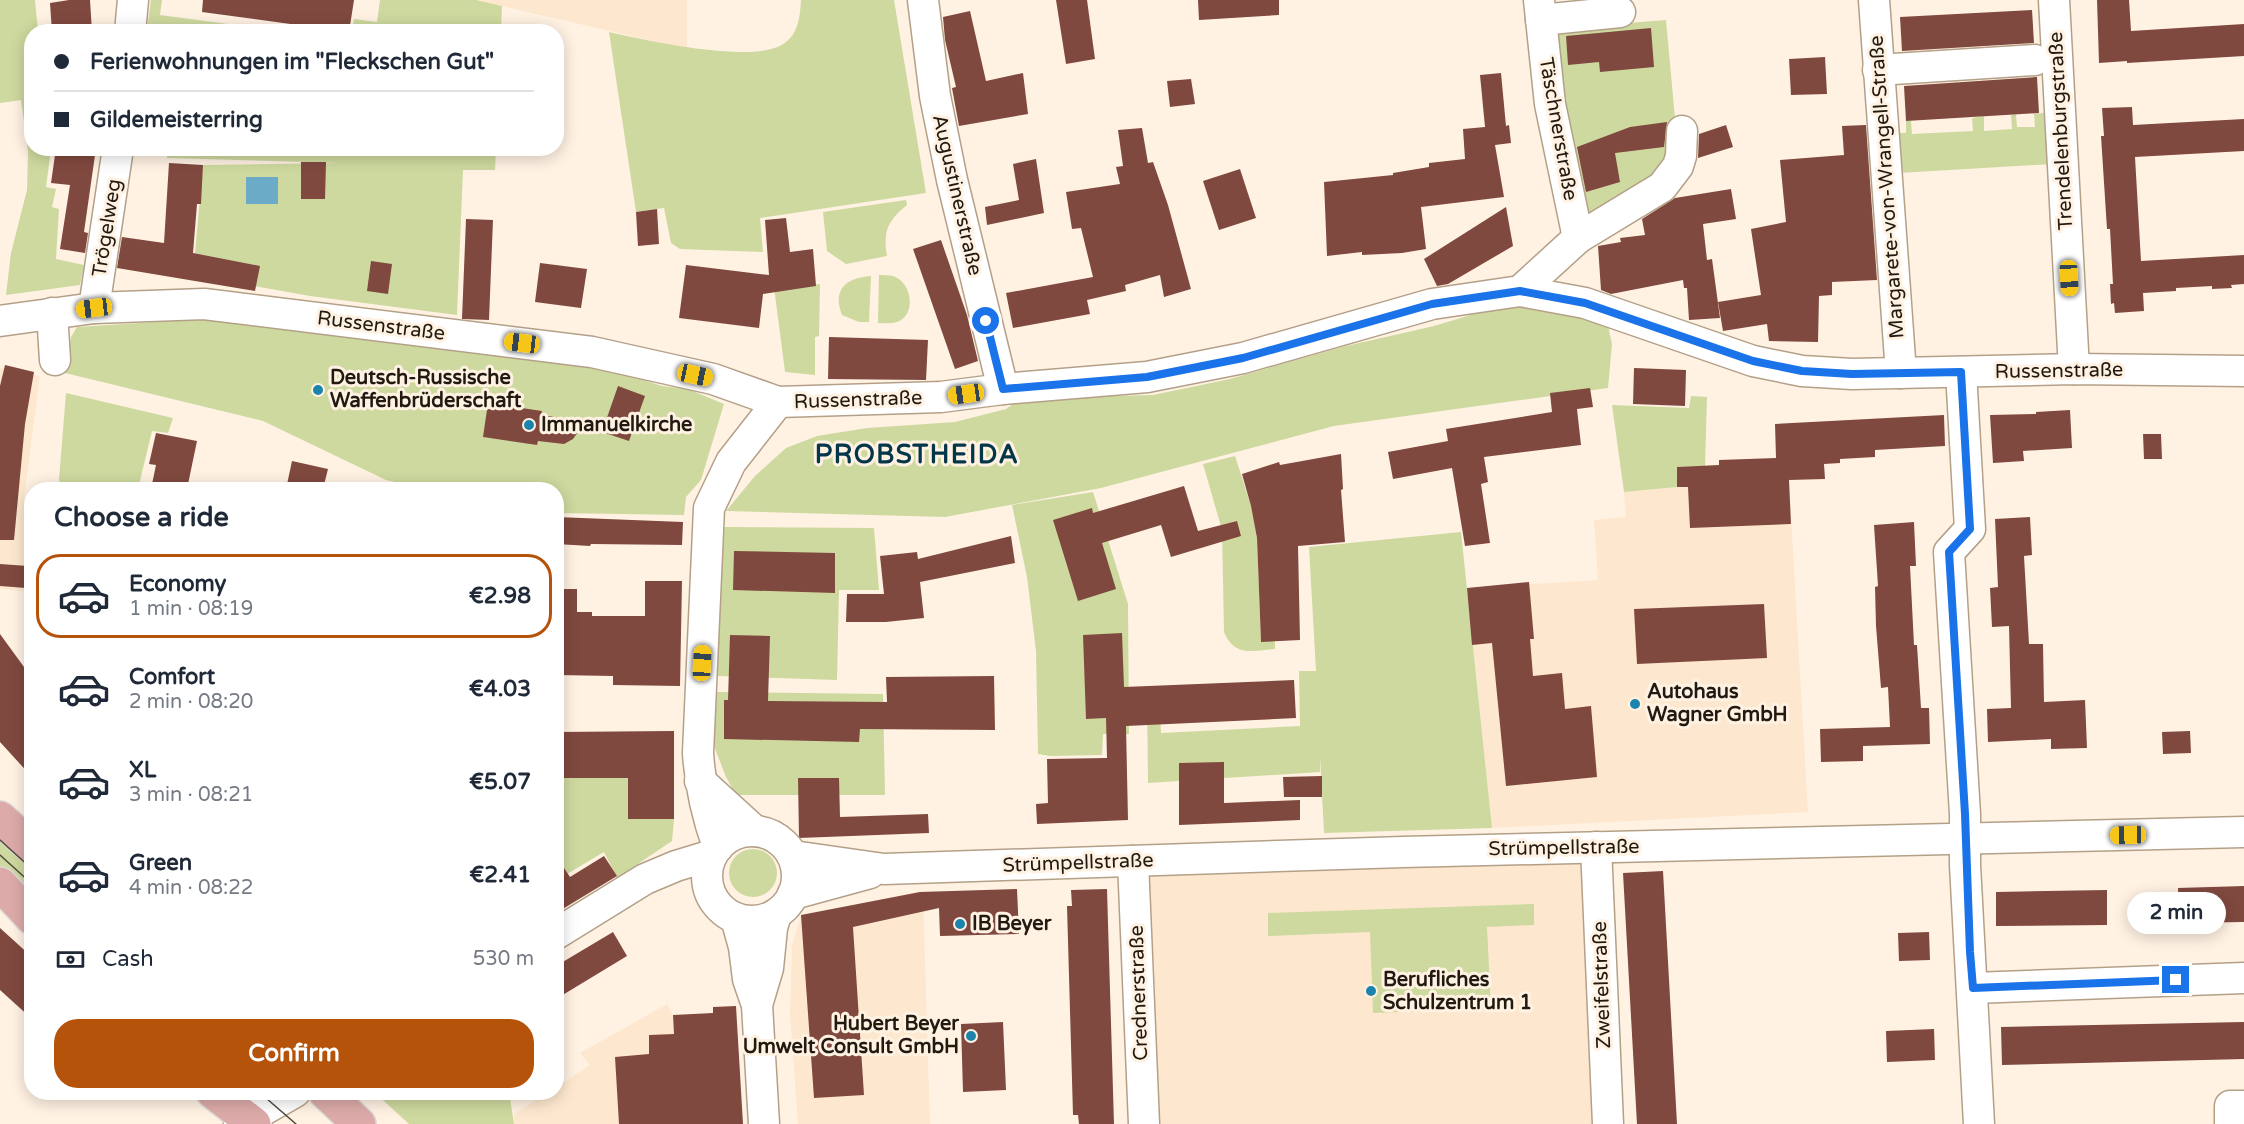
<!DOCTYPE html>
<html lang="en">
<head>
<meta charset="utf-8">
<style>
  :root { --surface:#fff; --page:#f6f6f7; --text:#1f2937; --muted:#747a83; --line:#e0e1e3; --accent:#b45309 }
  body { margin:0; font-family:"Varela Round",sans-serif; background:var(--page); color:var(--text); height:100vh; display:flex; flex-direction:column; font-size:22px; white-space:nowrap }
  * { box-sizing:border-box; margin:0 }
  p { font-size:20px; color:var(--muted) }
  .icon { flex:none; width:33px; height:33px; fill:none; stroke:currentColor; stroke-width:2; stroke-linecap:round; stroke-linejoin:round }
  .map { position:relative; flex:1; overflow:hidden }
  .details { position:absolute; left:24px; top:482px; width:540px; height:618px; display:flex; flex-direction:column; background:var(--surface); border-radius:24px; box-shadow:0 3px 15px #0003 }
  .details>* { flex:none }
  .top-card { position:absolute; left:24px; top:24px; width:540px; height:132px; border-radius:24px; box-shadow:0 3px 15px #0003; display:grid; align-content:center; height:132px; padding:0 30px; background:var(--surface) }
  .end { position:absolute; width:27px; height:27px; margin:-14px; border:8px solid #1a73e8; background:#fff; box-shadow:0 0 0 3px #fff }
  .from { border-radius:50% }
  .bubble { position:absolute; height:42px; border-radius:21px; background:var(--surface); box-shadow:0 3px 15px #0003; font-size:20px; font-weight:800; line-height:42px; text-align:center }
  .car { position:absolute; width:18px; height:36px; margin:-18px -9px; border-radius:8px; box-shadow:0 0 4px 2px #0007; background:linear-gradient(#f5c518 24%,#345 0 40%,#f5c518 0 76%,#345 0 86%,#f5c518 0) }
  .top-card b { display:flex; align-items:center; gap:21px; height:57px; font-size:22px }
  .top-card b+b { border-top:2px solid var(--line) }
  .top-card i { width:15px; height:15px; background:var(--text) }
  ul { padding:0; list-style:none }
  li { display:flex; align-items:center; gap:18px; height:84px; margin:0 12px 9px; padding:0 18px; border:3px solid transparent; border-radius:24px }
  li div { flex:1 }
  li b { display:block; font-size:22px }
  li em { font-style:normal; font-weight:800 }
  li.on { border-color:var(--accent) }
  li>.icon { width:54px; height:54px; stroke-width:1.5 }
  h2 { padding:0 30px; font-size:27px; line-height:72px }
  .pay { display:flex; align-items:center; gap:15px; height:66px; padding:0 30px; font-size:22px }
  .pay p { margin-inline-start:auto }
  .action { display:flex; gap:12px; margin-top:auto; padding:12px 30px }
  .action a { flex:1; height:69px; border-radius:24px; background:var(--accent); color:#fff; font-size:24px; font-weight:800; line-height:69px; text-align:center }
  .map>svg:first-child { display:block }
</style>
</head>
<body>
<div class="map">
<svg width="2244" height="1124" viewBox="0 0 2244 1124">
  <rect width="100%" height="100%" fill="#fff2e3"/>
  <!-- built -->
  <g fill="#fde8cf">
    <path d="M476,0H687V49Z"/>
    <path d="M0,368L40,376L24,498L31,539V592L0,589Z"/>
    <path d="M1789,482L1808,812L1492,828L1467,588L1598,580L1594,520L1626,517L1624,492L1677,487Z"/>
    <path d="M1596,847L1608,1124H1144L1133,861Z"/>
    <path d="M923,891L930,1124H798L790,1015L792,946L801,915Z"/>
    <path d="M667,1004L673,1015L679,1124H514V1114L548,1092H556L557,1087L590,1065L580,1053Z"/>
  </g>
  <!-- green -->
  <g fill="#ced99f">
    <path d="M0,0H35L38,31L32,32V148L51,149L46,187L56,189L52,207L59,209L56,259L84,265L80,285L6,295L11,253L27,190L28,151L21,100L0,103Z"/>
    <path d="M151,0H162L160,15L280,31L147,30Z"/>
    <path d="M380,0H476L502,6L501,31H352L354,19L377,22Z"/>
    <path d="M801,0H894L926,193L760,218L763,252L680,249L671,243L664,208L636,212L609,32C645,40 758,66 786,42C799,32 800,15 801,0Z"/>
    <path d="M1666,20L1676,129L1666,167L1586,215L1551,29Z"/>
    <path d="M2051,112L2053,164L1899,173L1897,133H1906V121H1911L1912,134L1973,131L1972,118L1984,116V131L2012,129L2011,115L2016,114L2017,127H2035L2034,114Z"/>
    <path d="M147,149H496L495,170H463L457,315L310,296L193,275L203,165L339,163L167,158V153Z"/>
    <path d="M906,200L907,205C887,221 883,232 887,256L846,264L827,251L823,212Z"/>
    <path d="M770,256L788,288L820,284L819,336L815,337V375L785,372Z"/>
    <path d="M879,275C883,275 889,275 893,276C912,282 917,315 897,322C891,324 884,323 878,323Z"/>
    <path d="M871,276L869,322H859L842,315C832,289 846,278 871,276Z"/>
    <path d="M1524,307L1582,315L1608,326L1612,344L1608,388L1334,426L1101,488L945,517L726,511L755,476L786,448L817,436L867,428L955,422L1006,409L1017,401L1071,397L1153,395L1230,379L1346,346L1434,326L1484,311Z"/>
    <path d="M203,319L579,359L662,386L688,389L724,404L701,480L686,497L684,515L557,513L556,489H427L386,480L263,421L65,373L71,337L77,327Z"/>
    <path d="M66,393L173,418L168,433L152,431L138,489H61L59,479Z"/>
    <path d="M1691,396L1707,397L1705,466L1677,467V487L1624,492L1612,405L1689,408Z"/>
    <path d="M1235,456L1252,509L1257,538L1261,641H1275V649C1253,651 1234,657 1224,632L1222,530L1203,464Z"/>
    <path d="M1093,492L1128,604L1129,734H1103L1102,755L1050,756L1038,754L1036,651L1027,577L1012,505Z"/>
    <path d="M724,527L874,528L879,590H839L837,680L717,676Z"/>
    <path d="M1461,532L1492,828L1324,833L1320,756V772L1148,783L1147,697H1159L1161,733L1300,726L1299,671H1316L1309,547Z"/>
    <path d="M716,692L883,694L885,795H736L726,777L714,746Z"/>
    <path d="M628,766V818L674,819L672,841L617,878L604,852L557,880L556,778H603Z"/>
    <path d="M0,833L31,862V896L0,867Z"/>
    <circle cx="753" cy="873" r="24"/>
    <path d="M1534,904V925L1487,927L1491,1009L1373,1013L1370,932L1268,936V913Z"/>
    <path d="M374,1092H509L514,1124H409Z"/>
  </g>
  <!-- water -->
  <rect fill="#6cabc8" x="246" y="177" width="32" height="27"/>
  <!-- building -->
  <g fill="#80493f">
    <path d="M69,0H90L92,32H52L50,3Z"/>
    <path d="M203,0H354L349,32L202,12Z"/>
    <path d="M1056,0H1087L1095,59L1066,64Z"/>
    <path d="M1198,0H1279V15L1199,20Z"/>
    <path d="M2097,0H2129L2131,31L2244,24V56L2127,63V61L2099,63Z"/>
    <path d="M2032,10L2034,43L1902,51L1900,17Z"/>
    <path d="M970,11L986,81L1023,73L1028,114L959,126L952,88L956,87L945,40L943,17Z"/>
    <path d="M1651,28L1654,67L1600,72L1599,62L1568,65L1566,36Z"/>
    <path d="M1825,57L1827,94L1791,95L1789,59Z"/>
    <path d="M1501,73L1506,126L1509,125L1511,143L1495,145L1504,197L1421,207L1426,249L1402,253L1362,255V252L1327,256L1324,182L1393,175V173L1429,167V163L1465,159L1463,129L1485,127L1480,75Z"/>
    <path d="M2037,77L2039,113L1906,121L1904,86Z"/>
    <path d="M1191,79L1195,104L1170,107L1167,81Z"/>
    <path d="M2132,107L2133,125L2244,119V151L2135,157L2141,261L2244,255V284L2231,285L2232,288L2212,289V286L2176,288V291L2143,293L2144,311L2115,313L2114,303L2111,304L2110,284H2113L2110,229H2107L2101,136H2104L2102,108Z"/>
    <path d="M1667,122L1664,147L1615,153L1620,182L1586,192L1577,147L1630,127Z"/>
    <path d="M1726,125L1733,147L1698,158L1699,134Z"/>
    <path d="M1866,125L1877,280L1832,282V295L1819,296L1818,342L1769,341L1767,324L1723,331L1718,302L1761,295L1751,229L1786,222L1780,160L1844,155L1842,126Z"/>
    <path d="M1142,128L1148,163L1153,162L1168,205L1191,289L1164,297L1160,275L1125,285L1126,291L1087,300L1090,314L1013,328L1006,293L1093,277L1081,228L1072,229L1066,192L1120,184L1116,167L1123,166L1118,130Z"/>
    <path d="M56,148H96L84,232L88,233L85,253L60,249L70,185L51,183Z"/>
    <path d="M1036,159L1044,213L987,225L985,207L1019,200L1013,164Z"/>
    <path d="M301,162H326L325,199H301Z"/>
    <path d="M169,163L203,165L201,204H197L193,253L260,266L255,291L117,268L122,237L164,243Z"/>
    <path d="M1240,169L1256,218L1219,230L1203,181Z"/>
    <path d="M1731,189L1736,219L1703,224L1707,260L1712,259L1720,318L1689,320L1687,288H1684L1683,280L1611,294L1601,290L1598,246L1621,242L1620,238L1645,235L1642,219L1675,198Z"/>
    <path d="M1506,207L1513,246L1448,284L1437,286L1424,259Z"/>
    <path d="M657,209L659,244L638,246L636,212Z"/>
    <path d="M786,218L790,252L813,249L816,286L763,294L759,328L679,318L686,265L769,275L765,220Z"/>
    <path d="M466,219L493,220L489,320L462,319Z"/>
    <path d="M941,240L967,315L978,361L955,369L913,249Z"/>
    <path d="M371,261L392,264L388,294L367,291Z"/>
    <path d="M540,263L587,269L581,308L535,302Z"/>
    <path d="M829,337L928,340L926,380L828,379Z"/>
    <path d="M5,365L34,372L25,424L14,540H0V386Z"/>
    <path d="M1634,368L1686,370L1685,406L1633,404Z"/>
    <path d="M618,386L645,396L629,441L602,432Z"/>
    <path d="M1590,388L1593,407L1577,409L1581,445L1484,457L1488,482L1481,484L1490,543L1465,546L1452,468L1393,479L1388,452L1448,441L1446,429L1552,412L1550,393Z"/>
    <path d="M488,403L542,411L541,415L568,419L578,432L573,439L564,444L538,441L537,445L483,437Z"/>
    <path d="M2070,410L2072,448L2023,451L2024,461L1993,463L1990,415L2036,414V412Z"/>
    <path d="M1944,415L1945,446L1875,450V457L1840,459V463L1824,464L1825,479L1789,480L1791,524L1690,528L1688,487H1677V467L1719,465V460L1776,458L1775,424Z"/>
    <path d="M156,433L197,441L187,489H151L156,465L149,464Z"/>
    <path d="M2143,434H2161L2162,459H2144Z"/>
    <path d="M1341,454L1343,489L1341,490L1345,542L1298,546L1300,640L1261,642L1257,538L1251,506L1242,474L1279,462L1280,465Z"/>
    <path d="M292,461L328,469L323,489H286Z"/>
    <path d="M1184,486L1198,531L1237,521L1241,536L1171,557L1161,525L1102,543L1116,589L1078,601L1053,520L1092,508L1093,513Z"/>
    <path d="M556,517L683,522L682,545L591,544L590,546L556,544Z"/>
    <path d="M2030,517L2032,555L2024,556L2029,644H2043L2044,702L2085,700L2087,748L2051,749V739L1988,742L1987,709L2011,708L2009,626L1992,627L1990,588L1998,587L1995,519Z"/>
    <path d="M1914,522L1916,566H1910L1914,645H1917L1921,708H1929L1930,744L1863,746V761L1821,762L1820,729L1890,727L1888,687L1881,688L1876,626L1875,587L1878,586L1874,525Z"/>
    <path d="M1011,536L1015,563L920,582L924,618L886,622H846L847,594H884L880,556L917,552L918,559Z"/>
    <path d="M734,551L835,553V593L733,590Z"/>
    <path d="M0,564L28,566L26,588L0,586Z"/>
    <path d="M645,581H682L680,686L613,685V676L556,675V589H577V612H592V616H645Z"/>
    <path d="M1529,582L1534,639H1530L1533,676L1562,673L1565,709L1591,706L1597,777L1506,786L1492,643L1472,645L1467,588Z"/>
    <path d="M1764,604L1767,658L1637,664L1634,609Z"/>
    <path d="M1122,633L1124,687L1294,680L1296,718L1126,726L1128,820L1037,824L1036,804L1048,803L1047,759L1107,758L1106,718L1086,719L1083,635Z"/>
    <path d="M0,634L32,678V777L0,742Z"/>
    <path d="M730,635L770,636L768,701L887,702L886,677L994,676L995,730L860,729L859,742L724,739V700H728Z"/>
    <path d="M674,731V819H628V778H556V732Z"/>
    <path d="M2190,731L2191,753L2163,754L2162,732Z"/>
    <path d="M1224,762V803L1300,800V820L1179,825V763Z"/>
    <path d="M1322,776V797H1284L1283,777Z"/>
    <path d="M798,778H839L840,817L928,814L929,833L799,838Z"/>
    <path d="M556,856L570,877L604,856L617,876L556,913Z"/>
    <path d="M1663,871L1677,1124H1637L1623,873Z"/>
    <path d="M2244,886V922L2179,923L2178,888Z"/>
    <path d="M1017,889L1019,934L940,936L939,908L853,927L864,1095L814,1098L801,915L920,892Z"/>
    <path d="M1107,889L1114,1124H1079L1078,1115H1073L1067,906H1072L1071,890Z"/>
    <path d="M2107,890V925L1996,926V892Z"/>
    <path d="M0,928L32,957V1019L0,990Z"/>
    <path d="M613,932L627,956L556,999V966Z"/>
    <path d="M1929,932L1930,960L1899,961L1898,933Z"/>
    <path d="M736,1006L743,1124H619L615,1057L649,1054V1035L674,1034L673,1015L713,1013V1007Z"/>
    <path d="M1003,1022L1006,1090L963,1092L961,1024Z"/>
    <path d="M2244,1022V1059L2002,1065L2001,1027Z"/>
    <path d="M1934,1029L1935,1060L1887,1062L1886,1031Z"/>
  </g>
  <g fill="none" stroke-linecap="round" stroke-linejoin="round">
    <!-- minor casing -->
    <g stroke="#b4a088" stroke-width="33">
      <g id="minor">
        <path d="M923,0L935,96L952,180L1003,389"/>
        <path d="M1539,0L1550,104L1578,238"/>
        <path d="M1874,0L1901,373"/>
        <path d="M2054,0L2074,369"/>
        <path d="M1541,20L1620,12"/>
        <path d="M130,32L133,0"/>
        <path d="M1878,70L2035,60"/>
        <path d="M1520,291L1578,238L1662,187L1678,166L1681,156L1682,131"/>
        <path d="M94,308L118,148"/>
        <path d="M52,313L55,360"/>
        <path d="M0,321L94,308L204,304L592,352L713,379L778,402L941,397L1003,389L1147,377L1243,358L1432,304L1520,291L1585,303L1753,361L1802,371L1852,374L2074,369L2244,371"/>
        <path d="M1961,372L1970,529L1949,552L1965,814V865L1979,1124"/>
        <path d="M700,781L755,831"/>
        <circle cx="752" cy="876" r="45"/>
        <path d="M718,847C707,816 700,786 698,753L709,508L731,462L778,402"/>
        <path d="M1596,847L1608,1124"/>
        <path d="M793,856L884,869L1403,852L2244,832"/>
        <path d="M1133,861L1144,1124"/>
        <path d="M793,894L870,873"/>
        <path d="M736,918L744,947L748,979L757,1005L764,1124"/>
        <path d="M556,934L645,879L676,866L712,855"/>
        <path d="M1973,988L2244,978"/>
        <path d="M757,1005L768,968L772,928L776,914"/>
        <path d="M239,1124L295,1092"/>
        <path d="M2230,1124V1106H2244"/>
      </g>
    </g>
    <!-- major casing -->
    <g stroke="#dcdad9" stroke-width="36">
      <g id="major">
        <path d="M0,818L32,847"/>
        <path d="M0,884L32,918"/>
        <path d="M213,1092L254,1124"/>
        <path d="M325,1092L359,1124"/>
      </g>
    </g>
    <!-- minor -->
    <use href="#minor" stroke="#fff" stroke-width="30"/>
    <!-- major -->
    <use href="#major" stroke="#dcaba9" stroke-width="33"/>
    <!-- tram -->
    <g stroke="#52493f" stroke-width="1.5">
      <path d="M0,840L32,869"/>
      <path d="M0,855L32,884"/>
      <path d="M259,1092L296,1124"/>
      <path d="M278,1092L285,1098"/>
    </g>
  </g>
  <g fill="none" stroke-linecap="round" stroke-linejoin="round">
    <!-- route -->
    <path stroke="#1a73e8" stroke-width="8" d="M986,321L1003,389L1147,377L1243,358L1432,304L1520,291L1585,303L1753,361L1802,371L1852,374L1961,372L1970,529L1949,552L1965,814L1970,952L1973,988L2176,980"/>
  </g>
  <!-- markers -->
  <g fill="#1b84ad" stroke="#fff2e3" stroke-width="2">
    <circle cx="318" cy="390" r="6"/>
    <circle cx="529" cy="425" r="6"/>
    <circle cx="1635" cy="704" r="6"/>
    <circle cx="960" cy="924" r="6"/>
    <circle cx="1371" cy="991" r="6"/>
    <circle cx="971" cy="1036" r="6"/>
  </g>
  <g text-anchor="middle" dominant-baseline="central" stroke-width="6" stroke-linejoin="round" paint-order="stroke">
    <!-- street labels -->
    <g font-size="20" fill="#221a11" stroke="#fff2e3">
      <text transform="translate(1558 129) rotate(80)">Täschnerstraße</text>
      <text transform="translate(2061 131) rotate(-93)">Trendelenburgstraße</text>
      <text transform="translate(1887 187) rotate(-94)">Margarete-von-Wrangell-Straße</text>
      <text transform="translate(957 195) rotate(77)">Augustinerstraße</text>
      <text transform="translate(107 228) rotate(-81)">Trögelweg</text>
      <text transform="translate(381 326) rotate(7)">Russenstraße</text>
      <text transform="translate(2059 371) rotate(-1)">Russenstraße</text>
      <text transform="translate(858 400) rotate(-2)">Russenstraße</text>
      <text transform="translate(1564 848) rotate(-1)">Strümpellstraße</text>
      <text transform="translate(1078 863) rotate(-2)">Strümpellstraße</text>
      <text transform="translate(1602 985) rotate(-92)">Zweifelstraße</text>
      <text transform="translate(1139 993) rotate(-92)">Crednerstraße</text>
    </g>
    <!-- poi labels -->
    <g font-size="20" font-weight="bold" fill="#221a11" stroke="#fff2e3" text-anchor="start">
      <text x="330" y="378">Deutsch-Russische<tspan x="330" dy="23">Waffenbrüderschaft</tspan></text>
      <text x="541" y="425">Immanuelkirche</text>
      <text x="1647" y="692">Autohaus<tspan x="1647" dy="23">Wagner GmbH</tspan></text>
      <text x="972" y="924">IB Beyer</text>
      <text x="1383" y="980">Berufliches<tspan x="1383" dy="23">Schulzentrum 1</tspan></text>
      <text x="959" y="1024" text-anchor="end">Hubert Beyer<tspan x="959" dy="23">Umwelt Consult GmbH</tspan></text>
    </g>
    <!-- district labels -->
    <g font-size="26" font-weight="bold" letter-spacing="1.5" fill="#043649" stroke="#fff2e3">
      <text x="917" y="454">PROBSTHEIDA</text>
    </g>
  </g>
</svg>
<i class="end from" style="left:986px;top:321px"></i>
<i class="end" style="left:2176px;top:980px"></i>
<div class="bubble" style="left:2127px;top:892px;width:99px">2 min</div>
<i class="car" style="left:2069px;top:278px;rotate:177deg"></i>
<i class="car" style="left:94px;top:308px;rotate:263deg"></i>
<i class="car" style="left:522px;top:343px;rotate:277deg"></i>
<i class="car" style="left:695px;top:375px;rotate:102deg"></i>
<i class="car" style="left:966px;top:394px;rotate:262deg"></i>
<i class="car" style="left:702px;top:663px;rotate:3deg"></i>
<i class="car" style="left:2128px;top:835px;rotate:269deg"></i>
<div class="top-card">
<b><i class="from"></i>Ferienwohnungen im &quot;Fleckschen Gut&quot;</b>
<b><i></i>Gildemeisterring</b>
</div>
<section class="details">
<h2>Choose a ride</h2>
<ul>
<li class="on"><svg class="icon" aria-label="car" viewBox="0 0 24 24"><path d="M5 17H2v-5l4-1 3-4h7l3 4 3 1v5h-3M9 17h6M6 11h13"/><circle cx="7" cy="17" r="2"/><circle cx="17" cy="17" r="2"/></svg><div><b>Economy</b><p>1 min · 08:19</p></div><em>€2.98</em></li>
<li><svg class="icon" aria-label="car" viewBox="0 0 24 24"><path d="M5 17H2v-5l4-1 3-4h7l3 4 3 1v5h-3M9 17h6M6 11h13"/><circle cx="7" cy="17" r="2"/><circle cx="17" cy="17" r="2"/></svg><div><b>Comfort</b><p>2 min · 08:20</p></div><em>€4.03</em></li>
<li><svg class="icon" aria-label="car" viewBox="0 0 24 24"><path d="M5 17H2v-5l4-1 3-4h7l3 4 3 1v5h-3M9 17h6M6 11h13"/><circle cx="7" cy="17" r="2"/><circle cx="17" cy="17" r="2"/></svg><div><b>XL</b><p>3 min · 08:21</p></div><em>€5.07</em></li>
<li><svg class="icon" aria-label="car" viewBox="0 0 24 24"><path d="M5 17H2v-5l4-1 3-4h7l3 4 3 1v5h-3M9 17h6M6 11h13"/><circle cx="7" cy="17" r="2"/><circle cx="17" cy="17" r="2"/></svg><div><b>Green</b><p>4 min · 08:22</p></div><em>€2.41</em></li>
</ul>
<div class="pay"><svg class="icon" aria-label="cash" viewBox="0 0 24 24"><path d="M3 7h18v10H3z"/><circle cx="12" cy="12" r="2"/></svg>Cash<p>530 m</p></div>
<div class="action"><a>Confirm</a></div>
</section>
</div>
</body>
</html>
